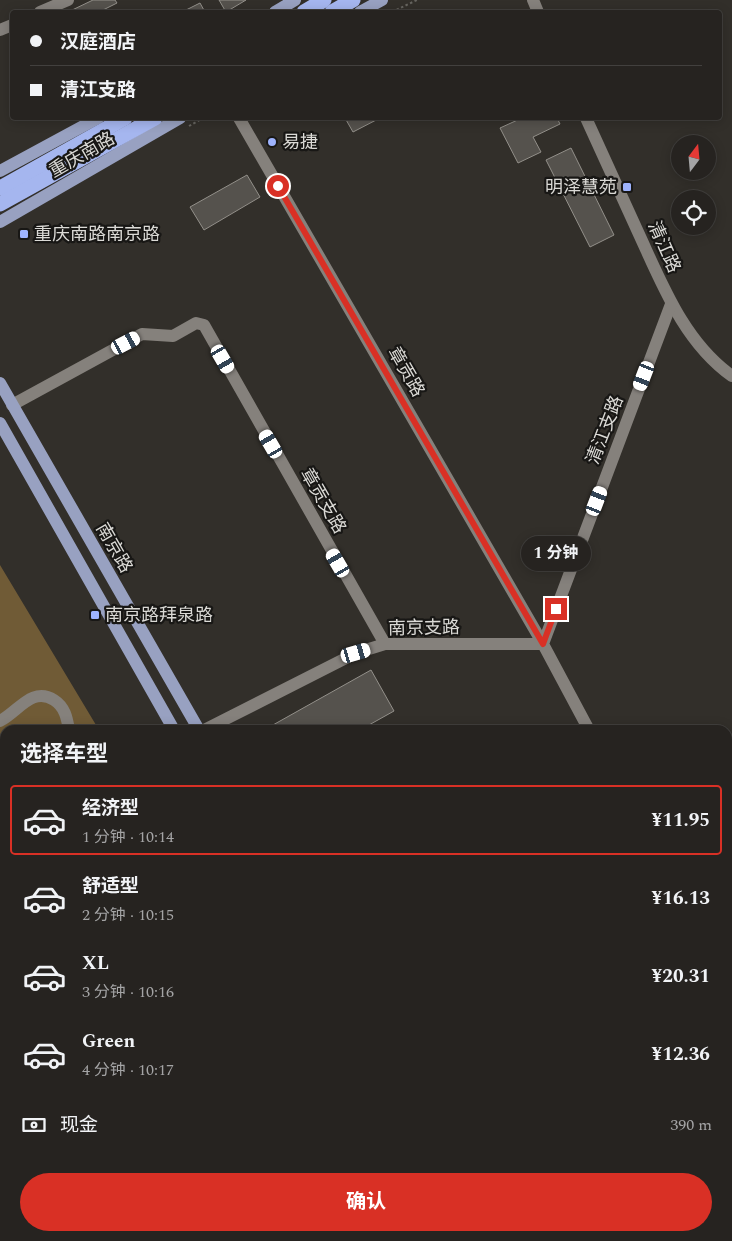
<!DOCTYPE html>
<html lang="zh">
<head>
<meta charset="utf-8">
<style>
  :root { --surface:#262320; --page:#322f2d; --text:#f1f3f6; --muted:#a4a4a5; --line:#42403e; --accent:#d93025 }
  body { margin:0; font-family:Spectral,"Noto Sans SC",serif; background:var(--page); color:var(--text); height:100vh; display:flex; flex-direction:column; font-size:19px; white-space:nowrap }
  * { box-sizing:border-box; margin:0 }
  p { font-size:16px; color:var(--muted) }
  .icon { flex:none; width:28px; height:28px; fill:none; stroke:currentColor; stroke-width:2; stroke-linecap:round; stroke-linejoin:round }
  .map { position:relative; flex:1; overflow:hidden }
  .panel { position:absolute; left:0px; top:725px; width:732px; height:516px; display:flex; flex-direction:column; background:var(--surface); border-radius:15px 15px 0 0; box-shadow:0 2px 12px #0003,0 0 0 1px var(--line) }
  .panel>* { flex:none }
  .top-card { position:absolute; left:10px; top:10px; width:712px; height:110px; border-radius:5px; box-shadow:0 2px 12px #0003,0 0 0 1px var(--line); display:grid; align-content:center; height:110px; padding:0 20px; background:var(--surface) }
  .needle { width:32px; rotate:16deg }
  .controls { position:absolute; left:671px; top:135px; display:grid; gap:10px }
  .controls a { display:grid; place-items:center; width:45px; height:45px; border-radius:50%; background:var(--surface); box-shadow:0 2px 12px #0003,0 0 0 1px var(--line); font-size:25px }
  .end { position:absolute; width:22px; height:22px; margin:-11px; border:6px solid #d93025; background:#fff; box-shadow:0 0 0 2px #fff }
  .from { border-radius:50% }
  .bubble { position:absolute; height:35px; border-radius:18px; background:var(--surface); box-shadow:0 2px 12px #0003,0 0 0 1px var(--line); font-size:16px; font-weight:700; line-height:35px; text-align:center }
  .car { position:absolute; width:15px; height:30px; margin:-15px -8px; border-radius:6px; box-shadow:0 0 4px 1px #0007; background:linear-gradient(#fff 24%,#345 0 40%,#fff 0 76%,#345 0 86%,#fff 0) }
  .top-card b { display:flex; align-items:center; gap:18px; height:48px; font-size:19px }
  .top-card b+b { border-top:1px solid var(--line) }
  .top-card i { width:12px; height:12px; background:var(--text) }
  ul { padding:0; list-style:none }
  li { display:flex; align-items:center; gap:15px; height:70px; margin:0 10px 8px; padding:0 10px; border:2px solid transparent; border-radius:5px }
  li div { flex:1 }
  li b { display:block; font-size:19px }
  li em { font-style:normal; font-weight:700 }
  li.selected { border-color:var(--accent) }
  li>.icon { width:45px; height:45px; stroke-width:1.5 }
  h2 { padding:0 20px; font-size:22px; line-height:60px }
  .pay { display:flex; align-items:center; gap:12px; height:55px; padding:0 20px; font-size:19px }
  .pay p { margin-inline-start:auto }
  .button { display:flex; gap:10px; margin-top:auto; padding:10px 20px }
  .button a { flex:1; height:58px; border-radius:30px; background:var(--accent); color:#fff; font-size:20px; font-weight:700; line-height:58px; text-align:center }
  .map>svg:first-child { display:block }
</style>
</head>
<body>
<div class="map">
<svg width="732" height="1241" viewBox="0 0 732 1241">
  <rect width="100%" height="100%" fill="#322f2a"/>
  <!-- green -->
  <path fill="#4f4026" d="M5,842V1002L0,1001V843Z"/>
  <!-- forest -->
  <path fill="#705b36" d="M0,565L99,730H5V809L0,810Z"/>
  <!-- building -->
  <g fill="#55524d" stroke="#93908a">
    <path d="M93,0H115L117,3L99,12H68Z"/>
    <path d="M219,0H246L226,12Z"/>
    <path d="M200,3L205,12H182Z"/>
    <path d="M345,118H380L353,132Z"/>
    <path d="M522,118H557L560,124L533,137L541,152L518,163L500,128Z"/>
    <path d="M571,148L614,235L590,247L546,160Z"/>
    <path d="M247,175L260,197L204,230L190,207Z"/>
    <path d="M371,670L394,711L360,730H264Z"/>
    <path d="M728,842L732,843V860H728Z"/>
    <rect x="728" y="888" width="4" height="17"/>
  </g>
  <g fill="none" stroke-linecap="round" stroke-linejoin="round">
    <!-- path -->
    <g stroke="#676560" stroke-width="2" stroke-dasharray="2.5 2.5" stroke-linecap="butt">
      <path d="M392,12L417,0"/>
      <path d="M189,126L203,118"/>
      <path d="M0,782L5,780"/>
      <path d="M0,902L5,873"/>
    </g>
    <!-- minor -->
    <g stroke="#85817c" stroke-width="12">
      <path d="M533,0L538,12"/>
      <path d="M40,12L68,0"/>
      <path d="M0,30L12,25"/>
      <path d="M586,118C603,156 621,194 638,232C662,284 684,342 732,376"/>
      <path d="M12,405L142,334L173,336L196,323L204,325L385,644"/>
      <path d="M0,721C18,712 32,686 54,700C65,707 67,718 69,730"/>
      <path d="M204,730L356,653L385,644H543L239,118"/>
      <path d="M589,730L543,644L671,304"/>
      <path d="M0,808L5,806"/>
      <path d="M0,830L5,829"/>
      <path d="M728,991L732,986"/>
      <path d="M0,1014L5,1015"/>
      <path d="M173,1236L178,1241"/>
      <path d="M188,1241L197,1236"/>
      <path d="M519,1241L523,1236"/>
    </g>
    <!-- major -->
    <g stroke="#98a1c1" stroke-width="12">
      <path d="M275,12L295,0"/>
      <path d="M360,12L382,0"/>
      <path d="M0,171L98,118"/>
      <path d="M0,222L180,118"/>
      <path d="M0,383L199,730"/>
      <path d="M0,423L174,730"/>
      <path d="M466,1236L469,1241"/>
      <path d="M493,1236L496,1241"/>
    </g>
    <!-- highway -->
    <g stroke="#a5b6ef" stroke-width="15">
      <path d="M304,12L324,0"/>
      <path d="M332,12L353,0"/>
      <path d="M0,188L125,118"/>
      <path d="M0,204L155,118"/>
      <path d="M726,1241L732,1237"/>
    </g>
  </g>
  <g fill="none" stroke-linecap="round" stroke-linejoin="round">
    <!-- route -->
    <path stroke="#d93025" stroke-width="6" d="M278,186L543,644L556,609"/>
  </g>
  <!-- markers -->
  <g fill="#9eb3fd" stroke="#181715" stroke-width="2">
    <circle cx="272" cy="142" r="5"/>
    <rect x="622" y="182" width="10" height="10" rx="2.5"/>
    <rect x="19" y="229" width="10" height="10" rx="2.5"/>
    <rect x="90" y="610" width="10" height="10" rx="2.5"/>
  </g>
  <g text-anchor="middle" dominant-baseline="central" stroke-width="4.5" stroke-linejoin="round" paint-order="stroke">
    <!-- poi labels -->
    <g font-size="18" fill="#dbdad6" stroke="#181715" text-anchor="start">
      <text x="282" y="142">易捷</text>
      <text x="617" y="187" text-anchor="end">明泽慧苑</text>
      <text x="34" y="234">重庆南路南京路</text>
      <text x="105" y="615">南京路拜泉路</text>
    </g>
    <!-- street labels -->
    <g font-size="18" fill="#dbdad6" stroke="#181715">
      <text transform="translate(82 155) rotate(-30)">重庆南路</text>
      <text transform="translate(664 247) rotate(66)">清江路</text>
      <text transform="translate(406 372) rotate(60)">章贡路</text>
      <text transform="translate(605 430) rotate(-69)">清江支路</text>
      <text transform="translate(323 501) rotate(60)">章贡支路</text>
      <text transform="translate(114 548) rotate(60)">南京路</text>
      <text transform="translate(424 628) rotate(-1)">南京支路</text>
    </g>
  </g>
</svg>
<div class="controls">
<a><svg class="needle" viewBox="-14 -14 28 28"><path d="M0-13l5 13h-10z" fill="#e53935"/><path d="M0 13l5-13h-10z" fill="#a4a4a5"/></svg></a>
<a><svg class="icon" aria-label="locate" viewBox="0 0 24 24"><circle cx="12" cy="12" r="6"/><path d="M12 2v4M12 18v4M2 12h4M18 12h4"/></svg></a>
</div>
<i class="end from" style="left:278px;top:186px"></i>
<i class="end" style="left:556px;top:609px"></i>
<div class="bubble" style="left:521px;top:536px;width:70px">1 分钟</div>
<i class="car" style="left:126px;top:343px;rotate:62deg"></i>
<i class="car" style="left:223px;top:359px;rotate:150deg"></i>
<i class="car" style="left:644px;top:376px;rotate:201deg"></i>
<i class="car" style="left:271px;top:444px;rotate:330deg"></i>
<i class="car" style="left:597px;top:501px;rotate:21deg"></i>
<i class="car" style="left:338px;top:563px;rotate:330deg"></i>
<i class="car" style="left:356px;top:653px;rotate:74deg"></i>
<div class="top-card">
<b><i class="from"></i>汉庭酒店</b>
<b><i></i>清江支路</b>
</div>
<section class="panel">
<h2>选择车型</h2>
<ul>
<li class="selected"><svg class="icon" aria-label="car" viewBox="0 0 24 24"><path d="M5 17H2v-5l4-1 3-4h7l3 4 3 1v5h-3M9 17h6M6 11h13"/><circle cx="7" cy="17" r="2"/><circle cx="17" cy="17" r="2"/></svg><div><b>经济型</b><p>1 分钟 · 10:14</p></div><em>¥11.95</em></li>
<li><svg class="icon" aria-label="car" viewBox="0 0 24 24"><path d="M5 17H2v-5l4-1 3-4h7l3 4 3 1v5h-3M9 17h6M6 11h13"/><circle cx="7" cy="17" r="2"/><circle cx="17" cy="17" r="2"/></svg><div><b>舒适型</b><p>2 分钟 · 10:15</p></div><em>¥16.13</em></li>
<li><svg class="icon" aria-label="car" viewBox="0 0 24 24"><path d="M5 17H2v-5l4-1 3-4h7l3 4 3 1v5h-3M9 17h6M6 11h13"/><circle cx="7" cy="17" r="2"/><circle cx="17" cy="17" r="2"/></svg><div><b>XL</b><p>3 分钟 · 10:16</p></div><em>¥20.31</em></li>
<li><svg class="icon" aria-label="car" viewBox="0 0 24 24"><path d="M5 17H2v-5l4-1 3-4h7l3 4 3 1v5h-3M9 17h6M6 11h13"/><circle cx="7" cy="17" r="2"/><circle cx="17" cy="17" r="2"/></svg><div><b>Green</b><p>4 分钟 · 10:17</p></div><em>¥12.36</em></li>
</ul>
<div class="pay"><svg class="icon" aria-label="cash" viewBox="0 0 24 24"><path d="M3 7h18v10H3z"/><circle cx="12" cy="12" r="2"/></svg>现金<p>390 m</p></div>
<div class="button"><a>确认</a></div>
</section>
</div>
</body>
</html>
